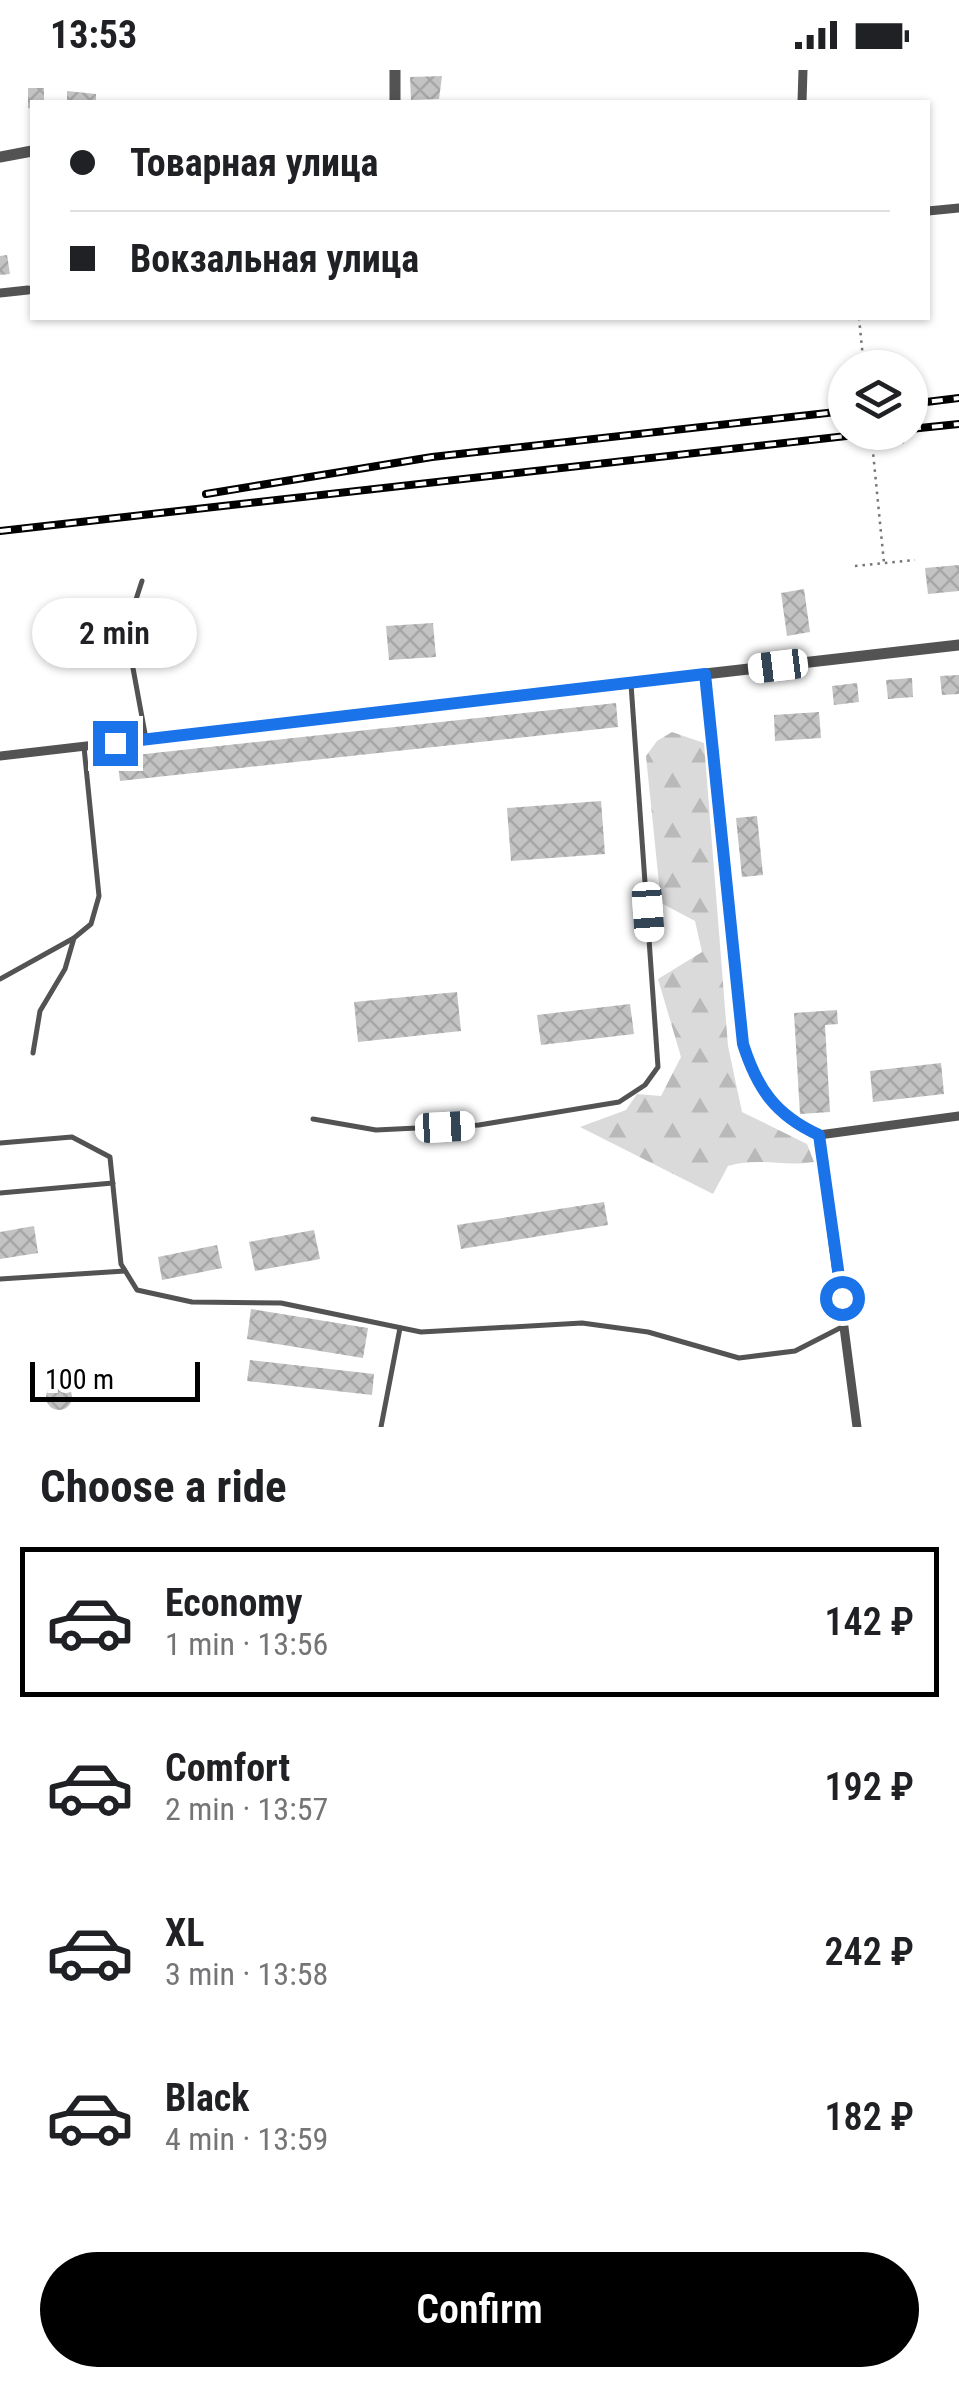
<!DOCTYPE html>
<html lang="en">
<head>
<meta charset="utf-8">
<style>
  :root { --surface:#fff; --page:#f6f6f6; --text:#202124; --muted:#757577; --line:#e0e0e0; --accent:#000 }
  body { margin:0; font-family:"Roboto Condensed",sans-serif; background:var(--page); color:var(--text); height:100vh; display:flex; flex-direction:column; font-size:38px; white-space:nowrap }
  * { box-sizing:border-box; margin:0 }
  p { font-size:32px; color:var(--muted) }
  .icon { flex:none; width:55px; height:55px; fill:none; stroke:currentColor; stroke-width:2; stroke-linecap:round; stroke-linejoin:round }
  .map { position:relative; height:1357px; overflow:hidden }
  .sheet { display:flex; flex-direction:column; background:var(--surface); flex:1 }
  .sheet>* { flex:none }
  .hud { position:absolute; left:30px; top:30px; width:900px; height:220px; border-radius:0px; box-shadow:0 2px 8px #0004; display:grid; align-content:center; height:220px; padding:0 40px; background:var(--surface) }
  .tools { position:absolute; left:828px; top:280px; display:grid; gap:20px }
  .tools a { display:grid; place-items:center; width:100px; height:100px; border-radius:50%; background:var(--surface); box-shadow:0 2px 8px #0004; font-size:50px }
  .scale { position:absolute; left:30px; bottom:25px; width:170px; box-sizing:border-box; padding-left:10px; border:5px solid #000; border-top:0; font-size:28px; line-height:35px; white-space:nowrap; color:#000; -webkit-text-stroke:8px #fff; paint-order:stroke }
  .end { position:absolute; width:45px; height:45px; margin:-22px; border:12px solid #1a73e8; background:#fff; box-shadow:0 0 0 5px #fff }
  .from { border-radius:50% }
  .bubble { position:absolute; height:70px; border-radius:35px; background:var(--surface); box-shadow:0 2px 8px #0004; font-size:32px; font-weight:600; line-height:70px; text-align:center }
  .car { position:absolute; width:30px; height:60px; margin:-30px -15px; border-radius:12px; box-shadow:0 0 8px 2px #0007; background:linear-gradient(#fff 24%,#345 0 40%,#fff 0 76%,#345 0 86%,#fff 0) }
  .hud b { display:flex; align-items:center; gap:35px; height:95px; font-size:38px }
  .hud b+b { border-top:2px solid var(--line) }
  .hud i { width:25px; height:25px; background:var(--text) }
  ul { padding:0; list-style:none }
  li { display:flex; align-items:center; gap:30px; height:150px; margin:0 20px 15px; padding:0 20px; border:5px solid transparent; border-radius:0px }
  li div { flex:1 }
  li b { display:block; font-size:38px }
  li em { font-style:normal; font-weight:600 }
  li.on { border-color:var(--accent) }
  li>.icon { width:90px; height:90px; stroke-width:1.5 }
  h2 { padding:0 40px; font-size:45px; line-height:120px }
  .action { display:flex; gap:20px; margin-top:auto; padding:20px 40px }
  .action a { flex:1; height:115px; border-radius:60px; background:var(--accent); color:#fff; font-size:40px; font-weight:600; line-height:115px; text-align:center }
  .status { display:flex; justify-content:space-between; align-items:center; height:70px; padding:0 50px; background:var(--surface); direction:ltr }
  .status svg { height:28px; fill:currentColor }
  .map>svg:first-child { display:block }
</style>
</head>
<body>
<div class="status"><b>13:53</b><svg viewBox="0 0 49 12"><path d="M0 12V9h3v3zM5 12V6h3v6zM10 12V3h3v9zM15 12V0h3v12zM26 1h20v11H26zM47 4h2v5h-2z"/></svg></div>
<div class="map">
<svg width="959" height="1357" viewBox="0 0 959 1357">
  <defs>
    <pattern id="forest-firs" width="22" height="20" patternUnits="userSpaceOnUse" patternTransform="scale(2.5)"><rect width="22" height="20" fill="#dadada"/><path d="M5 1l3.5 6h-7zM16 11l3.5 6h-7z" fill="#b9b9b9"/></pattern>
    <pattern id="building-cross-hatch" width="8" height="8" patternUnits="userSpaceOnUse" patternTransform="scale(2.5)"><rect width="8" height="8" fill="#c3c3c3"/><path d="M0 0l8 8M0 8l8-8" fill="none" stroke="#a6a6a6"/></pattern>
  </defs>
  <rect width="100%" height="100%" fill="#fff"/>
  <!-- forest -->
  <path fill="url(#forest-firs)" d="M672,662L704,673L728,976L742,1042L807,1074L814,1092C782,1097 760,1087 728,1096L713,1124L580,1057L626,1040L637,1024L661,1026L681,987L658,909L702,882L695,851L661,833L646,686L657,671Z"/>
  <!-- building -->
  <g fill="url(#building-cross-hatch)">
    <path d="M442,6L439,29L411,30L410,7Z"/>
    <path d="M28,18H44V32H32V39L28,38Z"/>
    <path d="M67,21L96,24V32H67Z"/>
    <path d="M7,185L10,204L0,205V186Z"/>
    <path d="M959,495V521L928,524L925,498Z"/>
    <path d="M804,519L810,562L787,566L781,523Z"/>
    <path d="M433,553L436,587L389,590L386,556Z"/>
    <path d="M959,605V624L942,625L940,606Z"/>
    <path d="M912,608L913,627L888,629L886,610Z"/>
    <path d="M857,613L859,632L834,635L832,616Z"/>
    <path d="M616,633L618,657L120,711L117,687Z"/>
    <path d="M819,642L821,668L775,671L774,645Z"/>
    <path d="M601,731L605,784L511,791L507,738Z"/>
    <path d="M757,746L763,805L742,807L736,748Z"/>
    <path d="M457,922L461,961L358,972L354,932Z"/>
    <path d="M630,934L634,964L541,975L537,945Z"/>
    <path d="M837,940L838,954L825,955L830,1042L800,1044L794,943Z"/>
    <path d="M941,993L944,1024L873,1032L870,1001Z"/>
    <path d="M604,1132L608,1155L461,1179L457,1155Z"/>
    <path d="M34,1156L38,1183L0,1189V1162Z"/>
    <path d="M314,1160L320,1189L255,1201L249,1172Z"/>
    <path d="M217,1175L222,1198L162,1210L158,1187Z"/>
    <path d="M251,1239L368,1258L363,1288L247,1269Z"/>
    <path d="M250,1290L374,1304L372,1325L247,1311Z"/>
    <circle cx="59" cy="1327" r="13"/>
  </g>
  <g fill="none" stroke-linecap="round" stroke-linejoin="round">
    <!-- path -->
    <g stroke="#757575" stroke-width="2.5" stroke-dasharray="2.5 5" stroke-linecap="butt">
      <path d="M859,248L864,298"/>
      <path d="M872,375L904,372"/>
      <path d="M855,496L915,490"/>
    </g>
    <!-- service -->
    <g stroke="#535353" stroke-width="5">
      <path d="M142,511L126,560L146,669"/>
      <path d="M0,909L74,868"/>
      <path d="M33,983L40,941L65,899L74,868L91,854L99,826L84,677"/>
      <path d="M313,1049L376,1060L479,1055L619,1032L645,1015L658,997L631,614"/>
      <path d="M0,1073L72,1067L110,1087L121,1194L137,1220L192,1232L281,1233L421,1262L582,1253L648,1262L739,1288L795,1281L842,1257"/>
      <path d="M0,1123L113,1113"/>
      <path d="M0,1209L125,1201"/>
      <path d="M381,1357L400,1258"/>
    </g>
    <!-- minor -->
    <g stroke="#535353" stroke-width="9">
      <path d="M802,32L803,0"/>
      <path d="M928,141L959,138"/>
      <path d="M0,223L28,220"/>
      <path d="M0,686L705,604L743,974C757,1018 775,1045 819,1065"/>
      <path d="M819,1065L857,1357"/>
      <path d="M819,1065L959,1046"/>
    </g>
    <!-- tertiary -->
    <g stroke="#535353" stroke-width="11">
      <path d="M395,32V0"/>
      <path d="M0,87L32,81"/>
      <path d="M705,604L959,575"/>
    </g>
    <!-- rail casing -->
    <g stroke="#000" stroke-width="8">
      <g id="rail">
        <path d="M910,334L959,328"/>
        <path d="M910,359L959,354"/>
        <path d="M206,424L432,387L845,341"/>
        <path d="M0,461L882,362"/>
      </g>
    </g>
    <!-- rail -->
    <use href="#rail" stroke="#fff" stroke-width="4" stroke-dasharray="11" stroke-linecap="butt"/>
    <!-- path-bridge -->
    <path stroke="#757575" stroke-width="2.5" stroke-dasharray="2.5 5" stroke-linecap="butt" d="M871,362L884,493"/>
  </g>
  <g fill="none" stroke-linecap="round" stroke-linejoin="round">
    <!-- route -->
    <path stroke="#1a73e8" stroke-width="12" d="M115,673L705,604L743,974C757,1018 775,1045 819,1065L842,1228"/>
  </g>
</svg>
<div class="tools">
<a><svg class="icon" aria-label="layers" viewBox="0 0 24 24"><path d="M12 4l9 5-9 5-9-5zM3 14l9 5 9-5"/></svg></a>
</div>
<div class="scale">100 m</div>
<i class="end from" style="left:842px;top:1228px"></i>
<i class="end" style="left:115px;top:673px"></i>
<div class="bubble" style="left:32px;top:528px;width:165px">2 min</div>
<i class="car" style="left:778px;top:596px;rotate:263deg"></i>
<i class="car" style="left:648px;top:842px;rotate:176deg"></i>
<i class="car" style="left:445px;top:1057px;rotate:87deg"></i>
<div class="hud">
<b><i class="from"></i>Товарная улица</b>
<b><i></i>Вокзальная улица</b>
</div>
</div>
<section class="sheet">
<h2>Choose a ride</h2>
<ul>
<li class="on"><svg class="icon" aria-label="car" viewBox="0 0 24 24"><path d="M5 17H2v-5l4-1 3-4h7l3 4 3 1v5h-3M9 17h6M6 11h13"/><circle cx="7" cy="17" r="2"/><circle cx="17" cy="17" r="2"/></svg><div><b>Economy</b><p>1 min · 13:56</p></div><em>142 ₽</em></li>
<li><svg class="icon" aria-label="car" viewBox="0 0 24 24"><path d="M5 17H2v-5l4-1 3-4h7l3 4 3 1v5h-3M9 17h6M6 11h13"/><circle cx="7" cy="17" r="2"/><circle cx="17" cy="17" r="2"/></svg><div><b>Comfort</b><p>2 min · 13:57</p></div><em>192 ₽</em></li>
<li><svg class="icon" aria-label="car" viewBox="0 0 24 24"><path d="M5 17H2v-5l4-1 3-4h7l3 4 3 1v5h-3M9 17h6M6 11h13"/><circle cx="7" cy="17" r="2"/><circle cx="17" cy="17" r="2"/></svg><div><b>XL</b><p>3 min · 13:58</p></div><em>242 ₽</em></li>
<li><svg class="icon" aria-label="car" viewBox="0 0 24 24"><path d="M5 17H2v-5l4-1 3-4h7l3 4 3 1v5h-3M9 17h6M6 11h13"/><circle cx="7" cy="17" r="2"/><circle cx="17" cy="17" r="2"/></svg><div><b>Black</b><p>4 min · 13:59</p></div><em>182 ₽</em></li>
</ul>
<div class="action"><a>Confirm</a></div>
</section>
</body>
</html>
